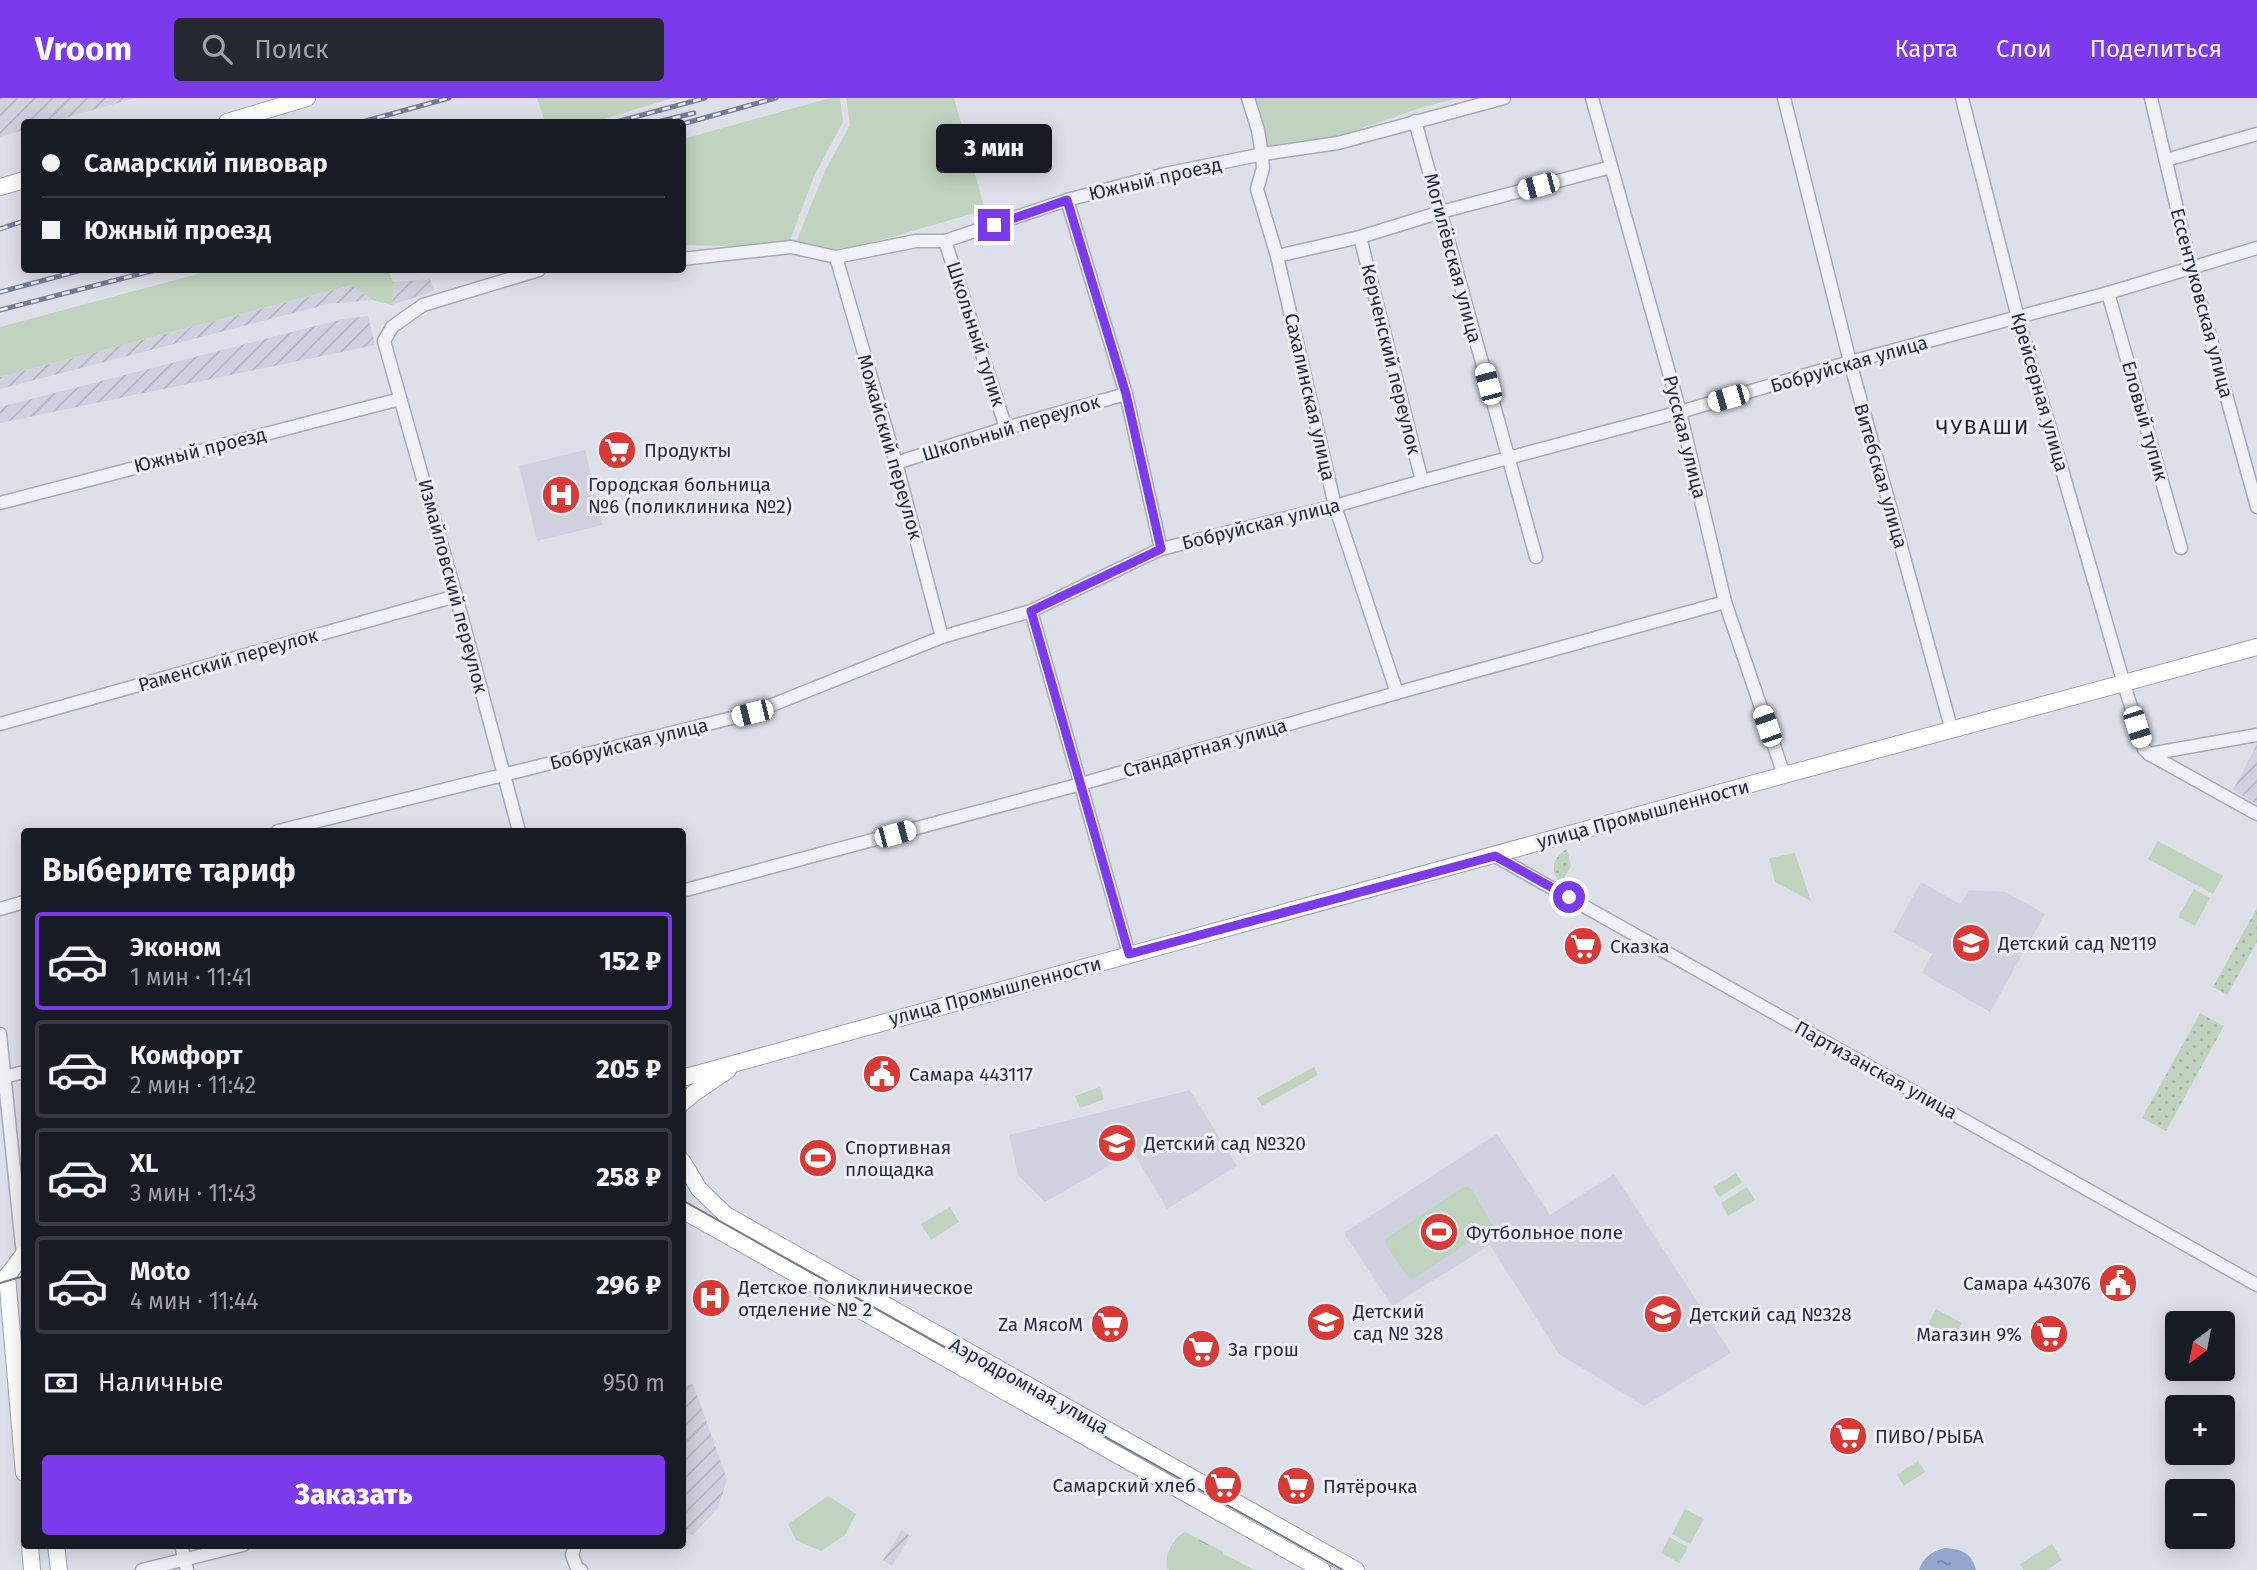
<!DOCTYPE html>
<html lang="ru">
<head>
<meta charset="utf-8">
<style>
  :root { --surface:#171b24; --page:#242831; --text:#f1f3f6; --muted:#9ea1a6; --line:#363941; --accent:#7c3aed }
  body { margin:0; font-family:"Fira Sans",sans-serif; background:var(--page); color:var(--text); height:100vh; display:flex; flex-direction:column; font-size:26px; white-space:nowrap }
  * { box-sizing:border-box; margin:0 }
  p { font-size:23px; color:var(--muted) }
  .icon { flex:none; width:38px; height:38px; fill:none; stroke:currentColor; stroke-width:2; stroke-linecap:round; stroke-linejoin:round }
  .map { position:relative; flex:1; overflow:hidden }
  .details { position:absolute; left:21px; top:730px; width:665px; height:721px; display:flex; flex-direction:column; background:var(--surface); border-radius:7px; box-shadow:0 4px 18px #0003 }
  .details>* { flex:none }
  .top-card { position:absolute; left:21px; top:21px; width:665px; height:154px; border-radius:7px; box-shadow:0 4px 18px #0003; display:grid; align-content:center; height:154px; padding:0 21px; background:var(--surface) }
  .needle { width:46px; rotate:212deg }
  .tools { position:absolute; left:2165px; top:1213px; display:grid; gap:14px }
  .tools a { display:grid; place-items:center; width:70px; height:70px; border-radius:7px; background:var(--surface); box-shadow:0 4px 18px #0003; font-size:35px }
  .end { position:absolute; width:32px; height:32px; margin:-16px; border:9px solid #7c3aed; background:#fff; box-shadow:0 0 0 4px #fff }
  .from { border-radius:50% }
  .bubble { position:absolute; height:49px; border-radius:7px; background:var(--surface); box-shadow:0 4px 18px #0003; font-size:23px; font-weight:800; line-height:49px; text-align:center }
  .car { position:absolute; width:21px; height:42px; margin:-21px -10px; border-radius:9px; box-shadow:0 0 5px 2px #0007; background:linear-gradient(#fff 24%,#345 0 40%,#fff 0 76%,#345 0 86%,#fff 0) }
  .top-card b { display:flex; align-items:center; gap:24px; height:66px; font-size:26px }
  .top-card b+b { border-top:2px solid var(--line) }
  .top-card i { width:18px; height:18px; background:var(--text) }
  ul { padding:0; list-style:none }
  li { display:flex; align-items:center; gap:21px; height:98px; margin:0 14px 10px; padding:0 7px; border:4px solid var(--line); border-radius:7px }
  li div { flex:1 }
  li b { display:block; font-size:26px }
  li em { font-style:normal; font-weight:800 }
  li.selected { border-color:var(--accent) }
  li>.icon { width:63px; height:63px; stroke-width:1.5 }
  h2 { padding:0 21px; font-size:32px; line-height:84px }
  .pay { display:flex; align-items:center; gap:18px; height:77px; padding:0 21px; font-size:26px }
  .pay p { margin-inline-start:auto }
  .action { display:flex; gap:14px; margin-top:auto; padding:14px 21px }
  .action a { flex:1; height:80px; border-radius:7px; background:var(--accent); color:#fff; font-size:28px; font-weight:800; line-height:80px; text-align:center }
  header { display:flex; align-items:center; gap:42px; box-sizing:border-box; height:98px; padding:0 35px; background:var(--accent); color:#fff }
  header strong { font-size:33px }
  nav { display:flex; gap:38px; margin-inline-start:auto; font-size:24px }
  .search { width:490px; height:63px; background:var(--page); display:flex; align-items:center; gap:18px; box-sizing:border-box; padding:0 24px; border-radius:7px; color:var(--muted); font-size:26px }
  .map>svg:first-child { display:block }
</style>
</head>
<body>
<header>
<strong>Vroom</strong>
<div class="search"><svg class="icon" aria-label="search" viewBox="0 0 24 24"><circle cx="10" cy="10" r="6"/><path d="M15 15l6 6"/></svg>Поиск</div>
<nav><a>Карта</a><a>Слои</a><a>Поделиться</a></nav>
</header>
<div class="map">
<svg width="2257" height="1472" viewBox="0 0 2257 1472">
  <defs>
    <pattern id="industrial-furrows" width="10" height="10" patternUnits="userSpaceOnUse" patternTransform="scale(1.75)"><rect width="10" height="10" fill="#cfd2de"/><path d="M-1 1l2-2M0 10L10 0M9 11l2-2" fill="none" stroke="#b2b4c0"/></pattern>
    <pattern id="grass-dots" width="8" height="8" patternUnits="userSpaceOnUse" patternTransform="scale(1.75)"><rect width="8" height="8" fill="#bfd3be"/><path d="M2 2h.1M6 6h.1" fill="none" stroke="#a4b5a4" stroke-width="1.8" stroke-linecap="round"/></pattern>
    <pattern id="forest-firs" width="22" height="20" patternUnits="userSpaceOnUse" patternTransform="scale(1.75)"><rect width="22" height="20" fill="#bfd3be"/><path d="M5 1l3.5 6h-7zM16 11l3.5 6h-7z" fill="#a4b5a4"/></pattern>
    <pattern id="water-ripples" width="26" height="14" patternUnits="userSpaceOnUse" patternTransform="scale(1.75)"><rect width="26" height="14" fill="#95a6cc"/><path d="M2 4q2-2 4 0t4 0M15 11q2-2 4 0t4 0" fill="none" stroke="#7987a7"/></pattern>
  </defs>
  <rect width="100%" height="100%" fill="#dde0e9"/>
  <!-- built -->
  <g fill="#cfd2de">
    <path d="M585,352L603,427L537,443L519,368Z"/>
    <path d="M1921,784L1960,806L1969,792L2006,794L2045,816L1990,914L1922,875L1932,856L1893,834Z"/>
    <path d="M1190,992L1237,1068L1167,1111L1133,1054L1045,1104L1018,1077L1009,1037Z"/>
    <path d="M1497,1036L1550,1117L1614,1076L1731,1255L1644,1308L1559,1256L1490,1147L1392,1208L1344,1135Z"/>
  </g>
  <!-- industrial -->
  <g fill="url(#industrial-furrows)">
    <path d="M0,0H136L50,24H24V32L0,39Z"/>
    <path d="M430,181L434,193L392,207L393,184Z"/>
    <path d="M353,187L372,202L328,206L0,291V279Z"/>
    <path d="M368,218L375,247L0,325V309L343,221Z"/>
    <path d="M2257,646V706L2233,692Z"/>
    <path d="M693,1286L727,1381L718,1410L693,1437L683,1434L682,1288Z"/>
    <path d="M902,1432L911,1438L892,1468L883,1462Z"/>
  </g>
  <!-- grass -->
  <g fill="url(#grass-dots)">
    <path d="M1567,751L1571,768L1564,780L1558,782C1549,770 1555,758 1567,751Z"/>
    <path d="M2257,810V844L2227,897L2213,889Z"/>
    <path d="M2200,915L2224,928L2166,1033L2142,1020Z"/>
  </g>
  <!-- forest -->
  <path fill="url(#forest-firs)" d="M1185,1434L1224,1454L1214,1472L1167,1471C1164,1457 1173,1440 1185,1434Z"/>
  <!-- green -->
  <g fill="#bfd3be">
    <path d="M537,0H673L593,24H545Z"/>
    <path d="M830,0H840L843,24L814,78L789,145L767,149L683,147V41Z"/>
    <path d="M846,0H954L985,112L864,147L825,152L798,147L797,142L825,73L850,27Z"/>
    <path d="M1252,0H1459L1423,9L1345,36L1264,53Z"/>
    <path d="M213,172H388L393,184L392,207L372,202L352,187L0,279V229Z"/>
    <path d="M2158,743L2223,778L2213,796L2148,761Z"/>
    <path d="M1795,755L1811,803L1775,784L1769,760Z"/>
    <path d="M2194,791L2210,800L2195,828L2178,819Z"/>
    <path d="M1314,969L1318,977L1262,1008L1257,1000Z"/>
    <path d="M1100,989L1104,1001L1080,1010L1075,998Z"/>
    <path d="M817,1040L836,1051L819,1080L800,1069Z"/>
    <path d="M1736,1075L1742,1085L1719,1099L1713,1089Z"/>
    <path d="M1463,1089H1468L1472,1092L1493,1128L1415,1180H1410L1406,1177L1386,1147L1385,1141Z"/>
    <path d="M1747,1089L1755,1102L1728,1118L1721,1105Z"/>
    <path d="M950,1109L959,1124L931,1142L921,1126Z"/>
    <path d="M1936,1211L1962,1225L1953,1240L1928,1226Z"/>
    <path d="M1918,1363L1925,1374L1904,1388L1897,1377Z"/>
    <path d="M828,1398L856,1416L845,1437L821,1453L796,1442L788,1426Z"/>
    <path d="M1685,1411L1704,1421L1690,1446L1672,1436Z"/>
    <path d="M1669,1439L1688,1449L1679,1465L1661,1455Z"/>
    <path d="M1190,1441L1201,1444L1254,1472H1169L1183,1447Z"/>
    <path d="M2052,1446L2062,1462L2047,1472H2024L2020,1466Z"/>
  </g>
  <!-- water -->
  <path fill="url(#water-ripples)" d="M1945,1450C1961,1451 1972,1455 1976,1472H1919C1923,1459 1931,1454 1945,1450Z"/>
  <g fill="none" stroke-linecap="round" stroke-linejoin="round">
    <!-- minor casing -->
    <g stroke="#a6a9b7" stroke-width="15">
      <g id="minor">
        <path d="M1248,0L1258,32L1262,57L1263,70L1257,91L1277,158L1335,408L1397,595"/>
        <path d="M1592,0L1680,314L1725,504L1784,677"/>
        <path d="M1784,0L1850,264L1952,633"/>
        <path d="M1962,0L2018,220L2124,586L2144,651L2149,656L2257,716"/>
        <path d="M2151,0L2191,170L2257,409"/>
        <path d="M1415,23L1536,459"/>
        <path d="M2166,62L2257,36"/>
        <path d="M1067,102L1126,296L1161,451"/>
        <path d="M1360,139L1422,383"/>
        <path d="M945,143L1006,330"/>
        <path d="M1277,158L1360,139L1441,114L1611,69"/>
        <path d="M836,159L896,365L942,539"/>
        <path d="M682,161L791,149L836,159L916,143H945L1067,102L1165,76L1263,56L1338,45L1504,0"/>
        <path d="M2108,195L2181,450"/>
        <path d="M896,365L1006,330L1126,296"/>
        <path d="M0,405L400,301"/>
        <path d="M1031,513L1129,856"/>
        <path d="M0,626L456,498"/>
        <path d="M2149,656L2257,637"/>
        <path d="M278,733L752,615L942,539L1031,513L1161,451L1335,408L1422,383L1680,314L1850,264L2108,195L2257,150"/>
        <path d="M519,733L456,498L384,243L392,229L423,207L539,172"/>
        <path d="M1495,758L2257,1187"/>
        <path d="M682,793L1081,686L1400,594L1725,504"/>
        <path d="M0,811L24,804"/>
        <path d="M0,936L23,1157"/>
        <path d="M4,979L24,974"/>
        <path d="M181,1447L187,1472"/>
        <path d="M575,1447L572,1457L577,1470L581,1472"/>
        <path d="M142,1472L243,1447"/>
      </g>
    </g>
    <!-- major casing -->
    <g stroke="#9ba1b5" stroke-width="18">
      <g id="major">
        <path d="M227,24L307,0"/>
        <path d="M0,89L24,82"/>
        <path d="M682,980L1784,677L2257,549"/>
        <path d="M682,1005L694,995L728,972"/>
        <path d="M682,1063L699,1091L726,1117L1356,1472"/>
        <path d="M682,1112L1322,1472"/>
        <path d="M23,1157L7,1178L24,1375"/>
        <path d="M30,1447L32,1472"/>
        <path d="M56,1447L59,1472"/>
      </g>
    </g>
    <!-- minor -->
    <use href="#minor" stroke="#f0f1f7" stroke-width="12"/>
    <!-- major -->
    <use href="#major" stroke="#fff" stroke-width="16"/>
    <!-- tram -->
    <g stroke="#757b94" stroke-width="2">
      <path d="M682,1102L1343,1472"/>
      <path d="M0,1185L24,1178"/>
    </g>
    <!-- rail casing -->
    <g stroke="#757b94" stroke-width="5">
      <g id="rail">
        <path d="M362,24L449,0"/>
        <path d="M616,24L705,0"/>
        <path d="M657,24L694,15"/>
        <path d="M682,26L776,0"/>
        <path d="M0,131L24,123"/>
        <path d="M0,194L82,172"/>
        <path d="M0,212L155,172"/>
      </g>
    </g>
    <!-- rail -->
    <use href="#rail" stroke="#edeff6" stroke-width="2.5" stroke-dasharray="8" stroke-linecap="butt"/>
  </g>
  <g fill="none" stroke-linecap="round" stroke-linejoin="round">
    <!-- route -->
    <path stroke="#7c3aed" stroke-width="9" d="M994,127L1067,102L1126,296L1161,451L1031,513L1129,856L1495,758L1569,799"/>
  </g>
  <!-- icons -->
  <defs>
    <g id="supermarket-disc" transform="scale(2.0125)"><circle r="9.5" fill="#da3a35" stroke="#edeff6"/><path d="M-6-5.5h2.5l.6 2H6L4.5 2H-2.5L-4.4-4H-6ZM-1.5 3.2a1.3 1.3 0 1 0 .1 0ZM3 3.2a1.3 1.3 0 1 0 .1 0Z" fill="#fff"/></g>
    <g id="hospital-disc" transform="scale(2.0125)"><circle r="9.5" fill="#da3a35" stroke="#edeff6"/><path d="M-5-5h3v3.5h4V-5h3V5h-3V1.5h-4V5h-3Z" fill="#fff"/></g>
    <g id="school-disc" transform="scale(2.0125)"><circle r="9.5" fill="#da3a35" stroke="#edeff6"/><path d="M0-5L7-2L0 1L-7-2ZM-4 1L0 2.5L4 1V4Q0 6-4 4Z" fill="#fff"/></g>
    <g id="civic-disc" transform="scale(2.0125)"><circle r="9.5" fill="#da3a35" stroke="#edeff6"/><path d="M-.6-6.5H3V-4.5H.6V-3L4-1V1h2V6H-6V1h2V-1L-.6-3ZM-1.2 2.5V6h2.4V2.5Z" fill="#fff"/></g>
    <g id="stadium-disc" transform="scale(2.0125)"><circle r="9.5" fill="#da3a35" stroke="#edeff6"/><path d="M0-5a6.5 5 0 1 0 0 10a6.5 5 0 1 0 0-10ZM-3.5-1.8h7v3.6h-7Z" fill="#fff"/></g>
  </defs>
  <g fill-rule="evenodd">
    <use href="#supermarket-disc" x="617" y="352"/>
    <use href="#hospital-disc" x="561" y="397"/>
    <use href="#school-disc" x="1971" y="845"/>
    <use href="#supermarket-disc" x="1583" y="848"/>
    <use href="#civic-disc" x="882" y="976"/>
    <use href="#school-disc" x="1117" y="1045"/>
    <use href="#stadium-disc" x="818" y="1060"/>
    <use href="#stadium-disc" x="1439" y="1134"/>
    <use href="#civic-disc" x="2118" y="1185"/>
    <use href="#hospital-disc" x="711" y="1200"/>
    <use href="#school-disc" x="1663" y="1216"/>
    <use href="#school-disc" x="1326" y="1224"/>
    <use href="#supermarket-disc" x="1110" y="1226"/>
    <use href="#supermarket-disc" x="2049" y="1236"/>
    <use href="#supermarket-disc" x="1201" y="1251"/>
    <use href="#supermarket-disc" x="1848" y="1338"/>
    <use href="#supermarket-disc" x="1223" y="1387"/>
    <use href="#supermarket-disc" x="1296" y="1388"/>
  </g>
  <g text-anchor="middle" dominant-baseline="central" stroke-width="6" stroke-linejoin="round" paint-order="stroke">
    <!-- street labels -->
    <g font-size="19" fill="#252a41" stroke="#edeff6">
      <text transform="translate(1155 81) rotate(-13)">Южный проезд</text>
      <text transform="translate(1453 160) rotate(75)">Могилёвская улица</text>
      <text transform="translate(2202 205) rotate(75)">Ессентуковская улица</text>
      <text transform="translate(976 236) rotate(72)">Школьный тупик</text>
      <text transform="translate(1391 261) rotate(76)">Керченский переулок</text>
      <text transform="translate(1849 266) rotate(-16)">Бобруйская улица</text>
      <text transform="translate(2040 294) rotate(74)">Крейсерная улица</text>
      <text transform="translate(1310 299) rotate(77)">Сахалинская улица</text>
      <text transform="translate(2145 323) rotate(74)">Еловый тупик</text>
      <text transform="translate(1011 330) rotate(-17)">Школьный переулок</text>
      <text transform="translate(1685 339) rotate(76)">Русская улица</text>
      <text transform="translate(890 349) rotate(74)">Можайский переулок</text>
      <text transform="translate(200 352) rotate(-14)">Южный проезд</text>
      <text transform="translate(1881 378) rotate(74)">Витебская улица</text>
      <text transform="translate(1261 426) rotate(-14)">Бобруйская улица</text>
      <text transform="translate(453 488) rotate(75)">Измайловский переулок</text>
      <text transform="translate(228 562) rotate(-16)">Раменский переулок</text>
      <text transform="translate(629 646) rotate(-14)">Бобруйская улица</text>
      <text transform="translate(1205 650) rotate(-16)">Стандартная улица</text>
      <text transform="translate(1643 716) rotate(-15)">улица Промышленности</text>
      <text transform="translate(995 893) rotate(-15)">улица Промышленности</text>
      <text transform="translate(1876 972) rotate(29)">Партизанская улица</text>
      <text transform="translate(1029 1288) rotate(29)">Аэродромная улица</text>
    </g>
    <!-- poi labels -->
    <g font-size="19" fill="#252a41" stroke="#edeff6" text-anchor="start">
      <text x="644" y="352">Продукты</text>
      <text x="588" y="386">Городская больница<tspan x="588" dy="22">№6 (поликлиника №2)</tspan></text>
      <text x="1998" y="845">Детский сад №119</text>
      <text x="1610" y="848">Сказка</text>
      <text x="909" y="976">Самара 443117</text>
      <text x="1144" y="1045">Детский сад №320</text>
      <text x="845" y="1049">Спортивная<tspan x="845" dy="22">площадка</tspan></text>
      <text x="1466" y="1134">Футбольное поле</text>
      <text x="2091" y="1185" text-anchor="end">Самара 443076</text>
      <text x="738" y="1189">Детское поликлиническое<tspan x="738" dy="22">отделение № 2</tspan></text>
      <text x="1353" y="1213">Детский<tspan x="1353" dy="22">сад № 328</tspan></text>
      <text x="1690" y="1216">Детский сад №328</text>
      <text x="1083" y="1226" text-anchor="end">Za МясоМ</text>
      <text x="2022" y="1236" text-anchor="end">Магазин 9%</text>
      <text x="1228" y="1251">За грош</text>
      <text x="1875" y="1338">ПИВО/РЫБА</text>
      <text x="1196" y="1387" text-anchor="end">Самарский хлеб</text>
      <text x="1323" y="1388">Пятёрочка</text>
    </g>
    <!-- neighbourhood labels -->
    <g font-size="21" letter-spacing="2" fill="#181c31" stroke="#edeff6">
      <text x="1983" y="329">ЧУВАШИ</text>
    </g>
  </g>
</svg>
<div class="tools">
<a><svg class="needle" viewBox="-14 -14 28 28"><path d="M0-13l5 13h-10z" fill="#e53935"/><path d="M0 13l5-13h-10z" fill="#9ea1a6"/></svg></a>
<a>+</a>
<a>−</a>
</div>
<i class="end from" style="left:1569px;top:799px"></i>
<i class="end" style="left:994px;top:127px"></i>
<div class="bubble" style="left:936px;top:26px;width:116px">3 мин</div>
<i class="car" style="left:1538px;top:88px;rotate:255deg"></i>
<i class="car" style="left:1488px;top:286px;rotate:345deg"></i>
<i class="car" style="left:1728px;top:300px;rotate:254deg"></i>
<i class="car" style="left:752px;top:615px;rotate:256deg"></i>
<i class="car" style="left:1767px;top:628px;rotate:341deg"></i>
<i class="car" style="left:2137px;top:629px;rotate:162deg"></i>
<i class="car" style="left:895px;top:736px;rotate:75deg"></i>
<div class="top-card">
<b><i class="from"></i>Самарский пивовар</b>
<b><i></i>Южный проезд</b>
</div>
<section class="details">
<h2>Выберите тариф</h2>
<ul>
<li class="selected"><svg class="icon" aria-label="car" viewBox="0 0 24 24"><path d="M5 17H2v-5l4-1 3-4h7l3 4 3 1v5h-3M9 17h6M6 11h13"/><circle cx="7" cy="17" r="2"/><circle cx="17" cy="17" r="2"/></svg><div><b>Эконом</b><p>1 мин · 11:41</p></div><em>152 ₽</em></li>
<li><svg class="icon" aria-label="car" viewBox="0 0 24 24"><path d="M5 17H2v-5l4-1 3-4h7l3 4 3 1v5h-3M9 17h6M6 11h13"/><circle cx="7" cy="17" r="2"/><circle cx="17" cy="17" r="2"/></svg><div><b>Комфорт</b><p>2 мин · 11:42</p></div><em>205 ₽</em></li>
<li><svg class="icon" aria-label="car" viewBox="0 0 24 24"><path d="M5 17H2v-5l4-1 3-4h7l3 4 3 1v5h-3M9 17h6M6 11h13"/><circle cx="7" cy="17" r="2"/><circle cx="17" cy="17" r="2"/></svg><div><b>XL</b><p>3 мин · 11:43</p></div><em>258 ₽</em></li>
<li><svg class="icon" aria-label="car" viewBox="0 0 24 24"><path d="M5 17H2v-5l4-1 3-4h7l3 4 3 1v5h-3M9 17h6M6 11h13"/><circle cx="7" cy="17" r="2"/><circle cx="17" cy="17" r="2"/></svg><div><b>Moto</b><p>4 мин · 11:44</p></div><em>296 ₽</em></li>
</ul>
<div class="pay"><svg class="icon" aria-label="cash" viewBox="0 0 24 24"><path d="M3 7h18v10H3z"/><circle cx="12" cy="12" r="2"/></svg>Наличные<p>950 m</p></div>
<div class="action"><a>Заказать</a></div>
</section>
</div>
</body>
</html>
